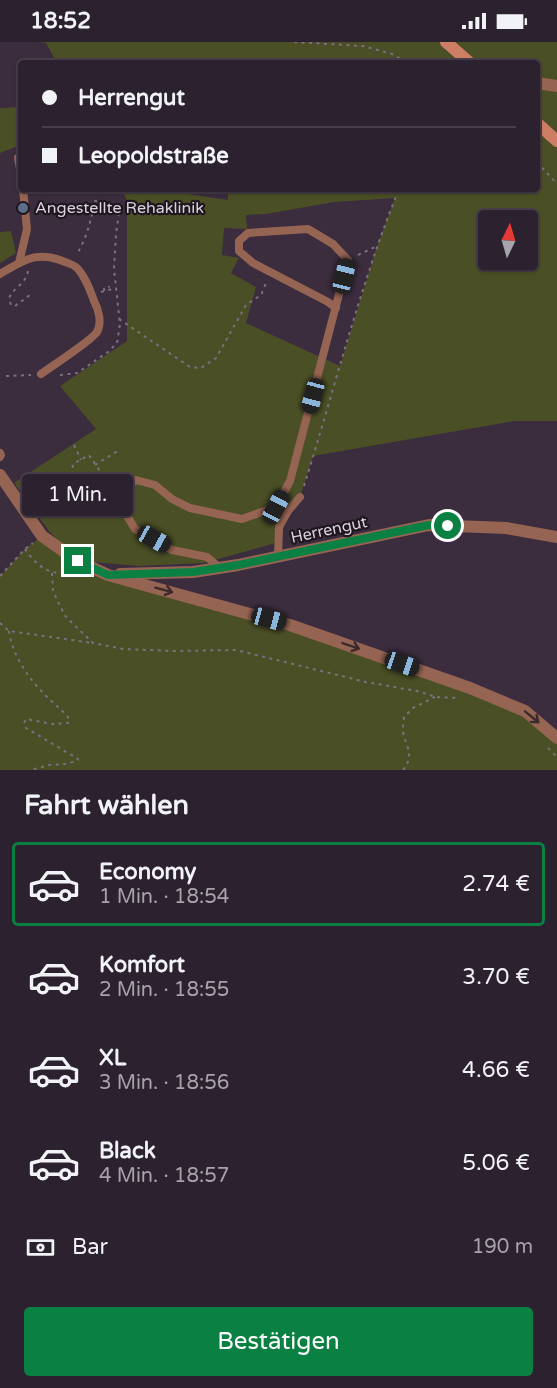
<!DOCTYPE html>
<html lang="de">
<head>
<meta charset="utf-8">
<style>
  :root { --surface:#2c212e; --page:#382e3a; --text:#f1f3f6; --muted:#a6a3aa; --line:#483e4a; --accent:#0b8043 }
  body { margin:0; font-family:"Varela Round",sans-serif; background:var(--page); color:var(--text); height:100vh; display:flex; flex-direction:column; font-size:22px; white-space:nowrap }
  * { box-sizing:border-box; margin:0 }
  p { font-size:20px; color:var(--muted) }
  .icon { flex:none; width:33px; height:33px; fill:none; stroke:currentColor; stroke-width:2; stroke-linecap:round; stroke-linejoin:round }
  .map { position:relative; height:728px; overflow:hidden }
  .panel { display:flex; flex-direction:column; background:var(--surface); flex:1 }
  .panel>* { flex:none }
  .guide { position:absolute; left:18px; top:18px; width:522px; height:132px; border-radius:6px; box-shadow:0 2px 4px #0004,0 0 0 2px var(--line); display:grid; align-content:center; height:132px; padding:0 24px; background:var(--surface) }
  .needle { width:39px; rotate:5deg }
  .buttons { position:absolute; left:478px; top:168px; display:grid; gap:12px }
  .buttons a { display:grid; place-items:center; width:60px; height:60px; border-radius:6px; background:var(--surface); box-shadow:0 2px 4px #0004,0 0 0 2px var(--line); font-size:30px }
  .end { position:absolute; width:27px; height:27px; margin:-14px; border:8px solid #0b8043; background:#fff; box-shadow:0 0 0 3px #fff }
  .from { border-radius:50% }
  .bubble { position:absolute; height:42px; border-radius:6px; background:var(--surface); box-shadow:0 2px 4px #0004,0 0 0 2px var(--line); font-size:20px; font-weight:600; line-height:42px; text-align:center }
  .car { position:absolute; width:18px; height:36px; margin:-18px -9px; border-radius:8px; box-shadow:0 0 4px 2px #0007; background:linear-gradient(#222 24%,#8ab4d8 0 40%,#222 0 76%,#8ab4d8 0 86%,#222 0) }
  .guide b { display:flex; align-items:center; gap:21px; height:57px; font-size:22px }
  .guide b+b { border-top:2px solid var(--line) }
  .guide i { width:15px; height:15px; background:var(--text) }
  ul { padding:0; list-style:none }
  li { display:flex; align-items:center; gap:18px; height:84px; margin:0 12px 9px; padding:0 12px; border:3px solid transparent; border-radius:6px }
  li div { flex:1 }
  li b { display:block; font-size:22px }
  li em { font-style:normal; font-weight:600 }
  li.on { border-color:var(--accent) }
  li>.icon { width:54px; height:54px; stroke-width:1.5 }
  h2 { padding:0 24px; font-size:27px; line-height:72px }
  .pay { display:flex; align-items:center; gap:15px; height:66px; padding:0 24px; font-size:22px }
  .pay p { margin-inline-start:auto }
  .primary-button { display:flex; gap:12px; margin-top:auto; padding:12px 24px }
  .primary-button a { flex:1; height:69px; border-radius:6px; background:var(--accent); color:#fff; font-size:24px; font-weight:600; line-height:69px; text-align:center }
  .status { display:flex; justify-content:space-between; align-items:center; height:42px; padding:0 30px; background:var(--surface); direction:ltr }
  .status svg { height:16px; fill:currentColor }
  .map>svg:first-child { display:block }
</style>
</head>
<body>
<div class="status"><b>18:52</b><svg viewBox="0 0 49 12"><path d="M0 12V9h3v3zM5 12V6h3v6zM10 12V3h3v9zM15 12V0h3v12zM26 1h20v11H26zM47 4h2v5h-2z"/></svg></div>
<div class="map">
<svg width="557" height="728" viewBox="0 0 557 728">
  <rect width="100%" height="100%" fill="#3b2c3e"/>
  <!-- green -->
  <g fill="#4b4f26" fill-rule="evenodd">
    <path d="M38,0H557V379H514L313,414L300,455L288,469L279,500L204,521L138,524L81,519L290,583L525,669L557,696V728H0V534L25,507L42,494L75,516L49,489L14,441L96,387L60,344L127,299V159L122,147H175V150L228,158V147H537V21H57L46,1ZM395,156L377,204L340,324L246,281L256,245L231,231L239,216L222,213L224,186L247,187L246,173L266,172L334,160ZM489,178H528V218H489Z"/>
    <path d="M21,65V103L0,111V66Z"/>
    <path d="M11,189L16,211L0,221V190Z"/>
  </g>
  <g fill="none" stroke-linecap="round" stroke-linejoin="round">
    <!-- path -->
    <g stroke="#7c707f" stroke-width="2" stroke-dasharray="3 4.5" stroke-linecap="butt">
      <path d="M294,0L363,4L392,12L408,21"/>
      <path d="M537,120L557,142"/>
      <path d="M358,213L377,204"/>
      <path d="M28,229C26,242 14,245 9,256L11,263L15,264L30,253"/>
      <path d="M104,249V247L109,246V244"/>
      <path d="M101,250L116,246"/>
      <path d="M119,277L190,325L201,326L216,316L246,263L261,253L266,241"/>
      <path d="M60,333L77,331L108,310L117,301L120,282L114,227L116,192L119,170L113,162L95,159C91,178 87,195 77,212"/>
      <path d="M6,334L31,333"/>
      <path d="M74,403L81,418"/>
      <path d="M95,423L119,408"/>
      <path d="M73,438L76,436L72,430L73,422L89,413L102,432L89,442L80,441L76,436"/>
      <path d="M304,444C335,345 360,243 399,147"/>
      <path d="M34,461L67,441L65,437L70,434L76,442L70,446L67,441"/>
      <path d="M25,507C34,521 51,537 69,528"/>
      <path d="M52,531L53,549L60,564L66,575L93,601L123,607L175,609L236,608L366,640L417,649L436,655L459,656"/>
      <path d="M0,534L25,507L33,501"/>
      <path d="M0,581L9,589L93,601"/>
      <path d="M9,589C12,613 29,637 46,654C54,662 63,668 70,678L68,681L52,682L26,677L24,681L26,686L78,717L77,719L65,722L49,723L31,728"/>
      <path d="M548,706L557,715"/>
      <path d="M403,728C415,713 406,705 403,690C402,686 404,680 404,675L413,666L435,655"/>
    </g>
    <!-- lane -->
    <g stroke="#966453" stroke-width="8">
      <path d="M18,116L21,132"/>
      <path d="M19,221L27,187L23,147"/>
      <path d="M0,232C24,218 37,208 65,220C68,221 74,223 77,226C85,234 90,248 94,259C99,268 102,281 97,290C91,299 52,324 41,332"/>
      <path d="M0,411L1,413L0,415"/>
      <path d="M278,515L279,485L288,469L300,455"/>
      <path d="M220,526L207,515L172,508L135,487L118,459L121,447L136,438L155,443L172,457L190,466L242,477L276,465L290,439L348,218L333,202L308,187L248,191L239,199V209L253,221L328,260L336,266"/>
    </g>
    <!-- street -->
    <g stroke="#966453" stroke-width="12">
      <path d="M537,41L557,44"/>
      <path d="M0,433L42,494L78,519L108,533L290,583L470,646L525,669L557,696"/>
      <path d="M120,532L193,530L238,523L429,483L506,486L557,495"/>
    </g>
    <!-- secondary -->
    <g stroke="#cd7e64" stroke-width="12">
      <path d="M446,0L470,21"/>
      <path d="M537,81L557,99"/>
    </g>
  </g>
  <!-- one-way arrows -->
  <defs><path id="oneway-shaft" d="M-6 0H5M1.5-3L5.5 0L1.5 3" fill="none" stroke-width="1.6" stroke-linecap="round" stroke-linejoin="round" transform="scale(1.5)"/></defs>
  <g stroke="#3c2a2c">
    <use href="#oneway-shaft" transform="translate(164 548) rotate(15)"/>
    <use href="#oneway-shaft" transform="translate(351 604) rotate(19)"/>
    <use href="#oneway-shaft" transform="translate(532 675) rotate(39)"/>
  </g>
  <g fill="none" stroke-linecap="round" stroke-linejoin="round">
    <!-- route -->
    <path stroke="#0b8043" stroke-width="8" d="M78,519L108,533L193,530L238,523L429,483L448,484"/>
  </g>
  <!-- markers -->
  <circle fill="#5c6f8a" stroke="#1e171f" stroke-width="2" cx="23" cy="166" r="6"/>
  <g text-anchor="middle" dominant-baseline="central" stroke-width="4.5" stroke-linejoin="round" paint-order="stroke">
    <!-- poi labels -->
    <g font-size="16" fill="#dad1dc" stroke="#1e171f" text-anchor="start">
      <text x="35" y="166">Angestellte Rehaklinik</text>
    </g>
    <!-- street labels -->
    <g font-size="16" fill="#dad1dc" stroke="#1e171f">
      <text transform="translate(329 488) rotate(-12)">Herrengut</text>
    </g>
  </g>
</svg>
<div class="buttons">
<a><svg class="needle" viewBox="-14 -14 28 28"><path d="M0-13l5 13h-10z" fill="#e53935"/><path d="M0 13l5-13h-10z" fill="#a6a3aa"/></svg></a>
</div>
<i class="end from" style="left:448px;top:484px"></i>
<i class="end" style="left:78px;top:519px"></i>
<div class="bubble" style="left:22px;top:432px;width:111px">1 Min.</div>
<i class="car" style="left:344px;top:234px;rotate:14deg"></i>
<i class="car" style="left:313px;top:354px;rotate:195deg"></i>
<i class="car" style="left:276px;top:465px;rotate:28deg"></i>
<i class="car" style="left:154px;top:497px;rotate:119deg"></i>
<i class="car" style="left:269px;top:577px;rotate:105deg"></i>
<i class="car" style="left:402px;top:622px;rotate:109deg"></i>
<div class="guide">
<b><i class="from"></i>Herrengut</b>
<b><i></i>Leopoldstraße</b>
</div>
</div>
<section class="panel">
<h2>Fahrt wählen</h2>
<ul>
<li class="on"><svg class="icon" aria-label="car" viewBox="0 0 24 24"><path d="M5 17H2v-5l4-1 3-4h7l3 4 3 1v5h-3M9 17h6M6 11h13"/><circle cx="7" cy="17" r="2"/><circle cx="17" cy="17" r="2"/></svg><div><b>Economy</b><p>1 Min. · 18:54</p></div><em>2.74 €</em></li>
<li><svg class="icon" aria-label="car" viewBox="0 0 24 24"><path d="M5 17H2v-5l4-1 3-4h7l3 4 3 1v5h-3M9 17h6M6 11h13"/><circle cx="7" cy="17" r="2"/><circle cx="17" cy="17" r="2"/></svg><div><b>Komfort</b><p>2 Min. · 18:55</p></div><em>3.70 €</em></li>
<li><svg class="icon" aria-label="car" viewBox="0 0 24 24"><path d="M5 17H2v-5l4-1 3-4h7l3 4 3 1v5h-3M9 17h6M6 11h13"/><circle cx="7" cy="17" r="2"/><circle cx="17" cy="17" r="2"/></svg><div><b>XL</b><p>3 Min. · 18:56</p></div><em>4.66 €</em></li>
<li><svg class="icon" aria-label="car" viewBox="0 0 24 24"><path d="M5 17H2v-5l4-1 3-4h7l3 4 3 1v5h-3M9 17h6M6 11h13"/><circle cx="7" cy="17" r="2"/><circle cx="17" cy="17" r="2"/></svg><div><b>Black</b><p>4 Min. · 18:57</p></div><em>5.06 €</em></li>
</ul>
<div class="pay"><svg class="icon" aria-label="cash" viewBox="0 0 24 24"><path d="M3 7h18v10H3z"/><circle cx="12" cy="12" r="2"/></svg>Bar<p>190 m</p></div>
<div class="primary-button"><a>Bestätigen</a></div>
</section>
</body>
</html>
